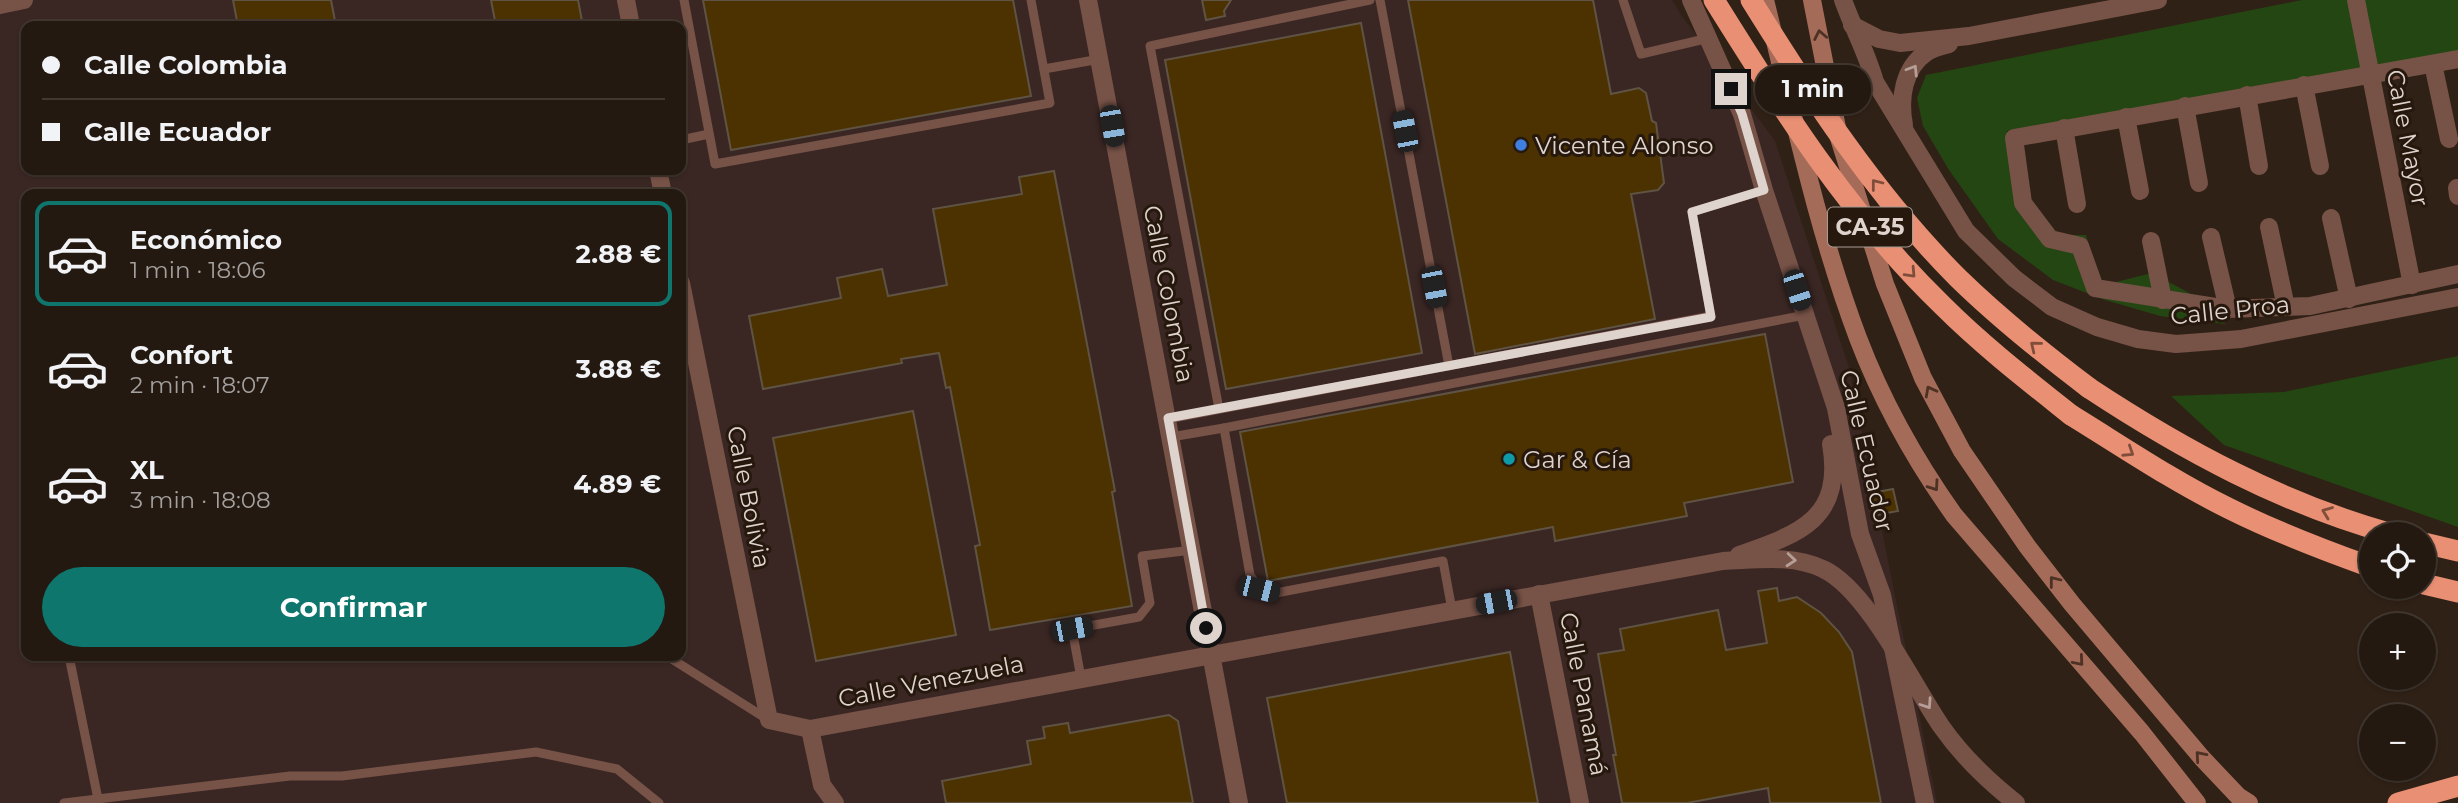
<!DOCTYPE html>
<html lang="es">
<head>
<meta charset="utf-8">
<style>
  :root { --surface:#241910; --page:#30261e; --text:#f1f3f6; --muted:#a3a09f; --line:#413830; --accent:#0f766e }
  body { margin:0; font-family:Montserrat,sans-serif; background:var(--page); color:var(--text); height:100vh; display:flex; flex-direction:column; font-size:26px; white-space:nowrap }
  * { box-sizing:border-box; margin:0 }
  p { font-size:23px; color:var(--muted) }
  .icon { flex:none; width:38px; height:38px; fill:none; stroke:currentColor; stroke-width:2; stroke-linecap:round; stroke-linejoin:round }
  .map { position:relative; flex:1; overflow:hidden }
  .details { position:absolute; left:21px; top:189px; width:665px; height:472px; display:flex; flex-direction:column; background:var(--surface); border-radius:14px; box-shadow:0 2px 5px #0004,0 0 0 2px var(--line) }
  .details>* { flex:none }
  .top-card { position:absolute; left:21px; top:21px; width:665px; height:154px; border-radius:14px; box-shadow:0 2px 5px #0004,0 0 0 2px var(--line); display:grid; align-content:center; height:154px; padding:0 21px; background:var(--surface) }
  .tools { position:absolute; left:2359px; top:522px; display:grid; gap:14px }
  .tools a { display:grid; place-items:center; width:77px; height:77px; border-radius:50%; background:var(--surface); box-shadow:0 2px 5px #0004,0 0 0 2px var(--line); font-size:35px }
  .end { position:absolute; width:32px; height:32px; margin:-16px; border:9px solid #ded3cd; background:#111; box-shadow:0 0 0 4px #111 }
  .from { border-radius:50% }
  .bubble { position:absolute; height:49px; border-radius:24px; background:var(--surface); box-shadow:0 2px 5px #0004,0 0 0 2px var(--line); font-size:23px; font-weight:700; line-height:49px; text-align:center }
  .car { position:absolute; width:21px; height:42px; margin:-21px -10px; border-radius:9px; box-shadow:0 0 5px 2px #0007; background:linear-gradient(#222 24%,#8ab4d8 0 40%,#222 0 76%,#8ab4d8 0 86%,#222 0) }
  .top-card b { display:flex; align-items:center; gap:24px; height:66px; font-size:26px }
  .top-card b+b { border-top:2px solid var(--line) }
  .top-card i { width:18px; height:18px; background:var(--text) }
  ul { padding:12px 0 0; list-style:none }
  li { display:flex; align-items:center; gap:21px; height:105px; margin:0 14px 10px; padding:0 7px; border:4px solid transparent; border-radius:14px }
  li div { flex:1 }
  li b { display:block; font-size:26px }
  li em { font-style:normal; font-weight:700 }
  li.selected { border-color:var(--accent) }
  li>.icon { width:63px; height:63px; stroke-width:1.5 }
  .button { display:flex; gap:14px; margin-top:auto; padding:14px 21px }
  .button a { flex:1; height:80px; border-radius:42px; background:var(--accent); color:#fff; font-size:28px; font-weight:700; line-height:80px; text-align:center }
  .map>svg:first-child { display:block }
</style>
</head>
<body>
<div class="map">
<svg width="2458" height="803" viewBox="0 0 2458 803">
  <rect width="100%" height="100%" fill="#302116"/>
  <!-- industrial -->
  <path fill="#3a2724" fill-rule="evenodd" d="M0,0H1672L1681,15L1775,141L1849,368L1937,803H0ZM26,26H681V170H26ZM26,194H681V656H26Z"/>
  <!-- green -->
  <g fill="#244612">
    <path d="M2302,0H2458V52L2007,131L2015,180L2059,235H2086L2100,286L2152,273L2221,310L2225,324L2160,316L2105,300L2053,280L1998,239L1949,170L1923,126L1917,98L1926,75Z"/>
    <path d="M2458,356V527L2224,445L2171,396L2284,392Z"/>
  </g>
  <!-- building -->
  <g fill="#4c3101" stroke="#5f5343" stroke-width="2">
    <path d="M233,0H331L336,26H238Z"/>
    <path d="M491,0H578L583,26H496Z"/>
    <path d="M703,0H1013L1031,96L731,150Z"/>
    <path d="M1202,0H1231L1224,11L1225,16L1206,20Z"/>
    <path d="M1408,0H1593L1611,94L1639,88L1646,93L1652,121L1656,123L1664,183L1658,190L1631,194L1655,319L1475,354Z"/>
    <path d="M1361,23L1422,353L1226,389L1165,60Z"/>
    <path d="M1054,171L1115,491L1112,492L1132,606L990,630L975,546L980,545L950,387L946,388L939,353L901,359L902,363L763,389L749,316L841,298L837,278L882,269L888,296L947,285L933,209L1022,194L1019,177Z"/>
    <path d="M1765,334L1793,482L1684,503L1687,516L1555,541L1553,527L1268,581L1240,432Z"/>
    <path d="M913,411L956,635L816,661L773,438Z"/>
    <path d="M1893,489L1898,511L1876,515L1872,493Z"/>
    <path d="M1777,588L1779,601L1797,597L1821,613L1839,632L1852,652L1881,803H1770L1768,788L1687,803H1622L1613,755H1616L1598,654L1624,650L1620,629L1718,610L1726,650L1767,643L1758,591Z"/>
    <path d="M1510,652L1538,803H1287L1267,698Z"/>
    <path d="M1169,715L1178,721L1193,803H946L942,781L1031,764L1027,741L1045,738L1043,727L1068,723L1070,733Z"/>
  </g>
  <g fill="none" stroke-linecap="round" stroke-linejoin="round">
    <!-- lane -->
    <g stroke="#775247" stroke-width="9">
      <path d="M684,0L715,164L1050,103L1031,0"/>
      <path d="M1380,0L1449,366"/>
      <path d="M1623,0L1641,54L1709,38"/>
      <path d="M1044,69L1100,59"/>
      <path d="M681,140L709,134"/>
      <path d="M1219,409L1150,46L1370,0"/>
      <path d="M1168,419L1711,316L1692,212L1764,190"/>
      <path d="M1224,428L1805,315"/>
      <path d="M1171,437L1224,428L1250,575L1259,589L1276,593L1443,561L1452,610"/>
      <path d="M69,656L98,799"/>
      <path d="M667,656L767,719"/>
      <path d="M1081,678L1072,629L1139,617L1150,603L1142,556L1192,550"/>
      <path d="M64,803L290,776H342L536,752L617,769L659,803"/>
    </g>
    <!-- street -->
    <g stroke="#775247" stroke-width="18">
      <path d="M626,0L631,26"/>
      <path d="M1088,0L1239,803"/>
      <path d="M1691,0L1742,114L1764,190L1836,408L1860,534L1882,595L1925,803"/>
      <path d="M1843,0C1853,28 1867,53 1875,82L1966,231L2014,278L2052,307L2097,327L2138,339L2176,344L2241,339L2458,297"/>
      <path d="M2356,0L2412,285"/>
      <path d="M0,5L24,0"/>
      <path d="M1852,25L1879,39L1900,43L1969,36L2158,0"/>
      <path d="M2458,59L2014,138L2023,203L2050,239L2080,246L2095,288L2228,309L2310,306L2458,274"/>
      <path d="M2433,64L2449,139"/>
      <path d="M2304,85L2320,166"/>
      <path d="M2247,95L2259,166"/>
      <path d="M2185,106L2199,183"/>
      <path d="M2126,117L2140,191"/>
      <path d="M1904,125C1899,99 1903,68 1927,52C1933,48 1942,46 1949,44"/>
      <path d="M2064,128L2077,204"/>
      <path d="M658,170L663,194"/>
      <path d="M2457,188L2458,196"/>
      <path d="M2331,218L2349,299"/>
      <path d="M2269,227L2286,307"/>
      <path d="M2211,237L2228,309"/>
      <path d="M2151,241L2163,300"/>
      <path d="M681,283L769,720L810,729L1723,561C1756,560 1792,554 1823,569C1867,589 1913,685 1941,726C1962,756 1988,781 2016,803"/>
      <path d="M1739,555C1799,534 1844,519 1831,444"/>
      <path d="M1539,594L1580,803"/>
      <path d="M810,729L822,785L835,803"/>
    </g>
    <!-- secondary -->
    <g stroke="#a56b59" stroke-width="18">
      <path d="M1765,0C1793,113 1817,229 1858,338C1882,401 1915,460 1954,515L2142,733L2197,803"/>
      <path d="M1812,0L1839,138L1885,284L1923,378L1962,451L2027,546L2072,604L2202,758L2238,796L2249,803"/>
    </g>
    <!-- highway -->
    <g stroke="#e98f73" stroke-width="21">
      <path d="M2089,388C2183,450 2283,504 2392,534"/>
      <path d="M2071,415C2123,447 2173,481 2228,508C2274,531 2323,550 2371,567"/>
      <path d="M2424,543L2458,551"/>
      <path d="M2424,584L2458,592"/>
      <path d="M2398,803L2458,786"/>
    </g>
    <!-- highway-bridge -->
    <g stroke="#e98f73" stroke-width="21">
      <path d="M1714,0C1781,108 1850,216 1942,305C1982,345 2027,380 2071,415"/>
      <path d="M1751,0C1812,98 1876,196 1958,278C1999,318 2044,354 2089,388"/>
    </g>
  </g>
  <!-- one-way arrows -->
  <defs><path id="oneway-chevron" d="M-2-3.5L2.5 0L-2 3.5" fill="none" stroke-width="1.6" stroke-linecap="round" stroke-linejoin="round" transform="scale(1.75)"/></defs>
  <g stroke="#4c3124">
    <use href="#oneway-chevron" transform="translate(1820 35) rotate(-101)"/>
    <use href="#oneway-chevron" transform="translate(1930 391) rotate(-118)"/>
    <use href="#oneway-chevron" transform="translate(1934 486) rotate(55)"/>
    <use href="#oneway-chevron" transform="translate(2054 581) rotate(-128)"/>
    <use href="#oneway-chevron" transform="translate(2079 661) rotate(49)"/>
    <use href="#oneway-chevron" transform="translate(2200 756) rotate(-131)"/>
  </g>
  <g stroke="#b59f97">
    <use href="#oneway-chevron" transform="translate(1913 70) rotate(-58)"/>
    <use href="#oneway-chevron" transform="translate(1791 560) rotate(5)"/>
    <use href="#oneway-chevron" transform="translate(1927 704) rotate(56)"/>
  </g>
  <g stroke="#7e4e3b">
    <use href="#oneway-chevron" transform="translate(1876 184) rotate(-128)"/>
    <use href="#oneway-chevron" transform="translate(1911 273) rotate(47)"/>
    <use href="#oneway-chevron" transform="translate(2035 346) rotate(-141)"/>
    <use href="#oneway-chevron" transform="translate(2129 452) rotate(33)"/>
    <use href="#oneway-chevron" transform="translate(2327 512) rotate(-159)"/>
  </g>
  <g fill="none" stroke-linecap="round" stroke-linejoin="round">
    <!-- route -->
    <path stroke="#ded3cd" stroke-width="9" d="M1206,628L1168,418L1711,317L1692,212L1764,190L1742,114L1731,89"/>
  </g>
  <!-- markers -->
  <circle fill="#3f7fe0" stroke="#26180d" stroke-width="2.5" cx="1521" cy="145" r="7"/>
  <circle fill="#0f9aa8" stroke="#26180d" stroke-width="2.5" cx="1509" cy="459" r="7"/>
  <g text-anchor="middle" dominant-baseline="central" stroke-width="6" stroke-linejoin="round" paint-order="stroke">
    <!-- shield labels -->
    <rect fill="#26180d" stroke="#a79b93" stroke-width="2" x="1828" y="207.5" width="84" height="39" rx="5"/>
    <g font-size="23" font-weight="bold" fill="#ded3cd">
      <text x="1870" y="227">CA-35</text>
    </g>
    <!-- street labels -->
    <g font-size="24" fill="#ded3cd" stroke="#26180d">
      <text transform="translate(2408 138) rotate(79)">Calle Mayor</text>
      <text transform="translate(1169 294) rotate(79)">Calle Colombia</text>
      <text transform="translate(2230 310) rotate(-6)">Calle Proa</text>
      <text transform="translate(1867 451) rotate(77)">Calle Ecuador</text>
      <text transform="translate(749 497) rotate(79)">Calle Bolivia</text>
      <text transform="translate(931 681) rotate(-11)">Calle Venezuela</text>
      <text transform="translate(1584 694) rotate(79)">Calle Panamá</text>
    </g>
    <!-- poi labels -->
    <g font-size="24" fill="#ded3cd" stroke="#26180d" text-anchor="start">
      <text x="1535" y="145">Vicente Alonso</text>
      <text x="1523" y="459">Gar &amp; Cía</text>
    </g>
  </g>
</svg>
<div class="tools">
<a><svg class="icon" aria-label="locate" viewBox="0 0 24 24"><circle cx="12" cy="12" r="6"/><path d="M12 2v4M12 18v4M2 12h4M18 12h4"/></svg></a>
<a>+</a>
<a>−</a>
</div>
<i class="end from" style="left:1206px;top:628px"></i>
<i class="end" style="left:1731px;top:89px"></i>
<div class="bubble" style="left:1755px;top:65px;width:116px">1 min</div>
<i class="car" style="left:1112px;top:126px;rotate:170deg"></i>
<i class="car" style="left:1405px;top:131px;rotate:349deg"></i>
<i class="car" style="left:1434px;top:287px;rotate:169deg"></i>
<i class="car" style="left:1797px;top:290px;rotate:162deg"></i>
<i class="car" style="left:1259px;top:589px;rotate:104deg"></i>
<i class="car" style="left:1496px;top:602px;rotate:259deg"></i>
<i class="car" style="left:1072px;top:629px;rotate:79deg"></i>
<div class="top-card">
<b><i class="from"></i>Calle Colombia</b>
<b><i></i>Calle Ecuador</b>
</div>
<section class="details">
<ul>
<li class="selected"><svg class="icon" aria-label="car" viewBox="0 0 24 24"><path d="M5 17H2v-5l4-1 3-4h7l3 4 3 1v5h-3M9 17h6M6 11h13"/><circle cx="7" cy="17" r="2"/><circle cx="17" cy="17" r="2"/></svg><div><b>Económico</b><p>1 min · 18:06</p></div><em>2.88 €</em></li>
<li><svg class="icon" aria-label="car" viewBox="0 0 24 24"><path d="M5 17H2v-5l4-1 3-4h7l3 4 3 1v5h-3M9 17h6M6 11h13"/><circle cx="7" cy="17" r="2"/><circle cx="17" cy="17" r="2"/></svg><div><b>Confort</b><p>2 min · 18:07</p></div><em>3.88 €</em></li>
<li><svg class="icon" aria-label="car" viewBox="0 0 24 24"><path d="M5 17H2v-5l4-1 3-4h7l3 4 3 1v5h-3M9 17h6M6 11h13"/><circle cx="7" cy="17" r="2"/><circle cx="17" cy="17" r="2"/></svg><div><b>XL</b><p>3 min · 18:08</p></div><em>4.89 €</em></li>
</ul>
<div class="button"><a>Confirmar</a></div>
</section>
</div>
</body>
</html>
